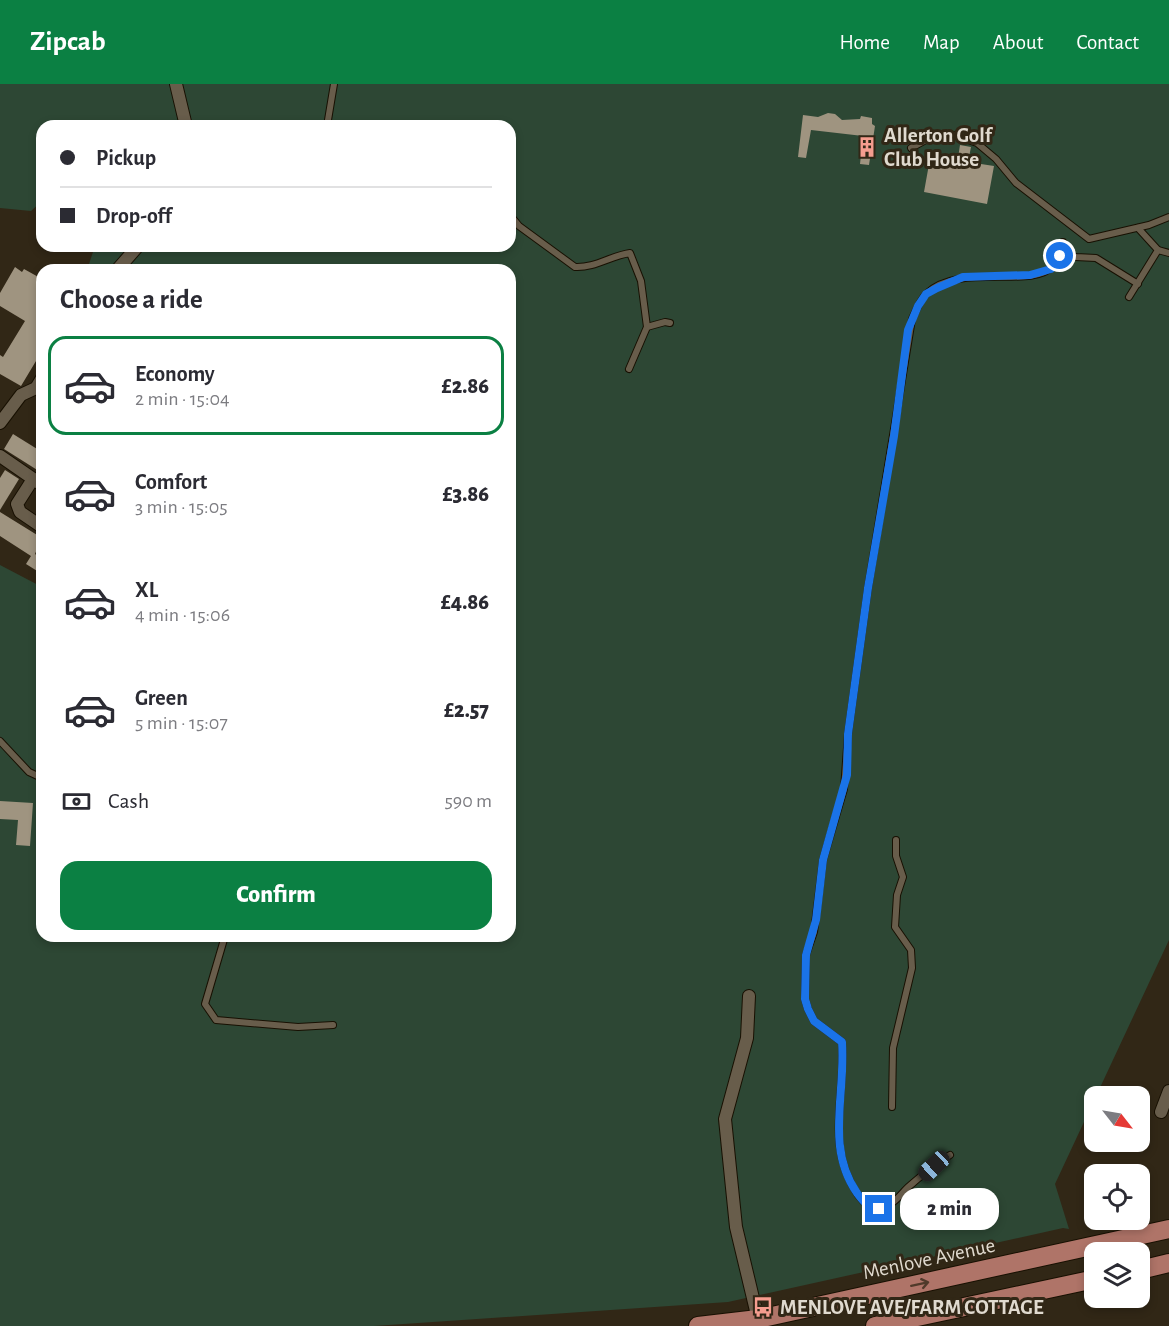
<!DOCTYPE html>
<html lang="en">
<head>
<meta charset="utf-8">
<style>
  :root { --surface:#fff; --page:#f7f7f7; --text:#2b2b33; --muted:#7c7c81; --line:#e1e1e2; --accent:#0b8043 }
  body { margin:0; font-family:"Alegreya Sans",sans-serif; background:var(--page); color:var(--text); height:100vh; display:flex; flex-direction:column; font-size:22px; white-space:nowrap }
  * { box-sizing:border-box; margin:0 }
  p { font-size:20px; color:var(--muted) }
  .icon { flex:none; width:33px; height:33px; fill:none; stroke:currentColor; stroke-width:2; stroke-linecap:round; stroke-linejoin:round }
  .map { position:relative; flex:1; overflow:hidden }
  .side { position:absolute; left:36px; top:180px; width:480px; height:678px; display:flex; flex-direction:column; background:var(--surface); border-radius:18px; box-shadow:0 3px 9px #0003 }
  .side>* { flex:none }
  .top-card { position:absolute; left:36px; top:36px; width:480px; height:132px; border-radius:18px; box-shadow:0 3px 9px #0003; display:grid; align-content:center; height:132px; padding:0 24px; background:var(--surface) }
  .needle { width:39px; rotate:121deg }
  .controls { position:absolute; left:1084px; top:1002px; display:grid; gap:12px }
  .controls a { display:grid; place-items:center; width:66px; height:66px; border-radius:12px; background:var(--surface); box-shadow:0 3px 9px #0003; font-size:30px }
  .end { position:absolute; width:27px; height:27px; margin:-14px; border:8px solid #1a73e8; background:#fff; box-shadow:0 0 0 3px #fff }
  .from { border-radius:50% }
  .bubble { position:absolute; height:42px; border-radius:18px; background:var(--surface); box-shadow:0 3px 9px #0003; font-size:20px; font-weight:800; line-height:42px; text-align:center }
  .car { position:absolute; width:18px; height:36px; margin:-18px -9px; border-radius:8px; box-shadow:0 0 4px 2px #0007; background:linear-gradient(#222 24%,#8ab4d8 0 40%,#222 0 76%,#8ab4d8 0 86%,#222 0) }
  .top-card b { display:flex; align-items:center; gap:21px; height:57px; font-size:22px }
  .top-card b+b { border-top:2px solid var(--line) }
  .top-card i { width:15px; height:15px; background:var(--text) }
  ul { padding:0; list-style:none }
  li { display:flex; align-items:center; gap:18px; height:99px; margin:0 12px 9px; padding:0 12px; border:3px solid transparent; border-radius:18px }
  li div { flex:1 }
  li b { display:block; font-size:22px }
  li em { font-style:normal; font-weight:800 }
  li.current { border-color:var(--accent) }
  li>.icon { width:54px; height:54px; stroke-width:1.5 }
  h2 { padding:0 24px; font-size:27px; line-height:72px }
  .pay { display:flex; align-items:center; gap:15px; height:66px; padding:0 24px; font-size:22px }
  .pay p { margin-inline-start:auto }
  .action { display:flex; gap:12px; margin-top:auto; padding:12px 24px }
  .action a { flex:1; height:69px; border-radius:18px; background:var(--accent); color:#fff; font-size:24px; font-weight:800; line-height:69px; text-align:center }
  header { display:flex; align-items:center; gap:36px; box-sizing:border-box; height:84px; padding:0 30px; background:var(--accent); color:#fff }
  header strong { font-size:28px }
  nav { display:flex; gap:33px; margin-inline-start:auto; font-size:21px }
  .map>svg:first-child { display:block }
</style>
</head>
<body>
<header>
<strong>Zipcab</strong>
<nav><a>Home</a><a>Map</a><a>About</a><a>Contact</a></nav>
</header>
<div class="map">
<svg width="1169" height="1242" viewBox="0 0 1169 1242">
  <rect width="100%" height="100%" fill="#312716"/>
  <!-- green -->
  <path fill="#2d4734" d="M0,0H1169V856L1055,1100L1069,1145L1063,1144L728,1218L374,1242H0V481L42,503V852H510V186H87L95,162H510V42H42V117L31,127L0,124Z"/>
  <!-- building -->
  <g fill="#9f9480">
    <path d="M828,29L835,30L842,36L860,35L861,32L872,34V40L875,42L869,81L860,80L863,52L811,46L806,74L798,73L803,31L818,33Z"/>
    <path d="M960,61L971,63L968,78L994,82L987,120L924,108L931,69L958,74Z"/>
    <path d="M15,183L22,188L24,185L42,195V267L21,302L0,290V271L3,273L25,237L0,222V209Z"/>
    <path d="M13,350L42,368V389L4,365Z"/>
    <path d="M5,386L19,395L0,426V394Z"/>
    <path d="M0,428L42,454L35,470L42,475V490L26,480L31,472L0,452Z"/>
    <path d="M0,717L33,719L30,762L16,761L18,736L0,735Z"/>
  </g>
  <g fill="none" stroke-linecap="round" stroke-linejoin="round">
    <!-- service casing -->
    <g stroke="#181002" stroke-width="8">
      <g id="service">
        <path d="M327,42L334,0"/>
        <path d="M911,64L935,51H953L977,59L996,75L1016,99L1089,155L1149,141L1169,133"/>
        <path d="M510,131L519,142L575,183C595,184 610,172 630,169L641,197L647,243L629,285"/>
        <path d="M1158,166L1169,169"/>
        <path d="M1061,167L1076,173L1096,174L1138,200"/>
        <path d="M1129,213L1158,166L1138,144"/>
        <path d="M647,243L665,238L670,239"/>
        <path d="M0,657L29,688L42,694"/>
        <path d="M225,852L205,920L216,936L298,943L333,941"/>
        <path d="M892,1023L893,964L912,884L911,866L895,843L897,811L903,793L896,772V756"/>
        <path d="M950,1071C937,1080 924,1089 913,1099C901,1108 896,1121 880,1124C870,1126 863,1118 858,1111C824,1061 846,1013 842,958L814,937L808,925L805,915L806,871L814,848L823,776L844,705L848,650L868,504L912,235C916,227 920,216 926,210C959,178 1031,205 1052,183C1060,176 1061,168 1063,158"/>
      </g>
    </g>
    <!-- minor casing -->
    <g stroke="#181002" stroke-width="14">
      <g id="minor">
        <path d="M176,0L186,42"/>
        <path d="M117,186L138,162"/>
        <path d="M0,339L21,311L36,304L42,294"/>
        <path d="M0,372L42,401"/>
        <path d="M33,395L17,420L20,428L42,443"/>
        <path d="M749,912L747,954L725,1035L736,1143L758,1235"/>
        <path d="M1161,1028L1169,1007"/>
      </g>
    </g>
    <!-- trunk casing -->
    <g stroke="#181002" stroke-width="20">
      <g id="trunk">
        <path d="M1140,1186L1169,1179"/>
        <path d="M698,1242L758,1235L1169,1145"/>
        <path d="M875,1242L1095,1195"/>
      </g>
    </g>
    <!-- service -->
    <use href="#service" stroke="#685d4b" stroke-width="6"/>
    <!-- minor -->
    <use href="#minor" stroke="#685d4b" stroke-width="12"/>
    <!-- trunk -->
    <use href="#trunk" stroke="#af7468" stroke-width="18"/>
  </g>
  <!-- one-way arrows -->
  <defs><path id="oneway-shaft" d="M-6 0H5M1.5-3L5.5 0L1.5 3" fill="none" stroke-width="1.6" stroke-linecap="round" stroke-linejoin="round" transform="scale(1.5)"/></defs>
  <use stroke="#503a2a" href="#oneway-shaft" transform="translate(920 1200) rotate(-12)"/>
  <g fill="none" stroke-linecap="round" stroke-linejoin="round">
    <!-- route -->
    <path stroke="#1a73e8" stroke-width="8" d="M879,1125C868,1124 863,1117 857,1109C825,1063 846,1010 842,958L814,937L808,925L805,915L806,871L816,836L823,776L847,691L848,650L868,504L894,352L908,246L918,222L926,210L937,204L963,193L1030,191L1051,185L1060,172"/>
  </g>
  <!-- icons -->
  <defs>
    <g id="building-bare" transform="scale(1.62)"><path d="M-4-6H4V6H1V3H-1V6H-4ZM-2.5-4.3h1.7v1.8h-1.7ZM.8-4.3h1.7v1.8H.8ZM-2.5-1h1.7V.8h-1.7ZM.8-1h1.7V.8H.8Z" fill="#f59d8f" stroke="#312716" stroke-width="2.5" paint-order="stroke"/></g>
    <g id="bus-bare" transform="scale(1.62)"><path d="M-5-6H5V4H4V6H2V4H-2V6H-4V4H-5ZM-3.5-4V0h7V-4ZM-3.5 1.2v1.5H-2V1.2ZM2 1.2v1.5H3.5V1.2Z" fill="#f59d8f" stroke="#312716" stroke-width="2.5" paint-order="stroke"/></g>
  </defs>
  <g fill-rule="evenodd">
    <use href="#building-bare" x="867" y="63"/>
    <use href="#bus-bare" x="763" y="1223"/>
  </g>
  <g text-anchor="middle" dominant-baseline="central" stroke-width="6" stroke-linejoin="round" paint-order="stroke">
    <!-- poi labels -->
    <g font-size="21" font-weight="bold" fill="#e0dacf" stroke="#312716" text-anchor="start">
      <text x="884" y="51">Allerton Golf<tspan x="884" dy="24">Club House</tspan></text>
      <text x="780" y="1223">MENLOVE AVE/FARM COTTAGE</text>
    </g>
    <!-- street labels -->
    <g font-size="21" fill="#e0dacf" stroke="#312716">
      <text transform="translate(929 1175) rotate(-12)">Menlove Avenue</text>
    </g>
  </g>
</svg>
<div class="controls">
<a><svg class="needle" viewBox="-14 -14 28 28"><path d="M0-13l5 13h-10z" fill="#e53935"/><path d="M0 13l5-13h-10z" fill="#7c7c81"/></svg></a>
<a><svg class="icon" aria-label="locate" viewBox="0 0 24 24"><circle cx="12" cy="12" r="6"/><path d="M12 2v4M12 18v4M2 12h4M18 12h4"/></svg></a>
<a><svg class="icon" aria-label="layers" viewBox="0 0 24 24"><path d="M12 4l9 5-9 5-9-5zM3 14l9 5 9-5"/></svg></a>
</div>
<i class="end from" style="left:1060px;top:172px"></i>
<i class="end" style="left:879px;top:1125px"></i>
<div class="bubble" style="left:900px;top:1104px;width:99px">2 min</div>
<i class="car" style="left:934px;top:1082px;rotate:227deg"></i>
<div class="top-card">
<b><i class="from"></i>Pickup</b>
<b><i></i>Drop-off</b>
</div>
<section class="side">
<h2>Choose a ride</h2>
<ul>
<li class="current"><svg class="icon" aria-label="car" viewBox="0 0 24 24"><path d="M5 17H2v-5l4-1 3-4h7l3 4 3 1v5h-3M9 17h6M6 11h13"/><circle cx="7" cy="17" r="2"/><circle cx="17" cy="17" r="2"/></svg><div><b>Economy</b><p>2 min · 15:04</p></div><em>£2.86</em></li>
<li><svg class="icon" aria-label="car" viewBox="0 0 24 24"><path d="M5 17H2v-5l4-1 3-4h7l3 4 3 1v5h-3M9 17h6M6 11h13"/><circle cx="7" cy="17" r="2"/><circle cx="17" cy="17" r="2"/></svg><div><b>Comfort</b><p>3 min · 15:05</p></div><em>£3.86</em></li>
<li><svg class="icon" aria-label="car" viewBox="0 0 24 24"><path d="M5 17H2v-5l4-1 3-4h7l3 4 3 1v5h-3M9 17h6M6 11h13"/><circle cx="7" cy="17" r="2"/><circle cx="17" cy="17" r="2"/></svg><div><b>XL</b><p>4 min · 15:06</p></div><em>£4.86</em></li>
<li><svg class="icon" aria-label="car" viewBox="0 0 24 24"><path d="M5 17H2v-5l4-1 3-4h7l3 4 3 1v5h-3M9 17h6M6 11h13"/><circle cx="7" cy="17" r="2"/><circle cx="17" cy="17" r="2"/></svg><div><b>Green</b><p>5 min · 15:07</p></div><em>£2.57</em></li>
</ul>
<div class="pay"><svg class="icon" aria-label="cash" viewBox="0 0 24 24"><path d="M3 7h18v10H3z"/><circle cx="12" cy="12" r="2"/></svg>Cash<p>590 m</p></div>
<div class="action"><a>Confirm</a></div>
</section>
</div>
</body>
</html>
